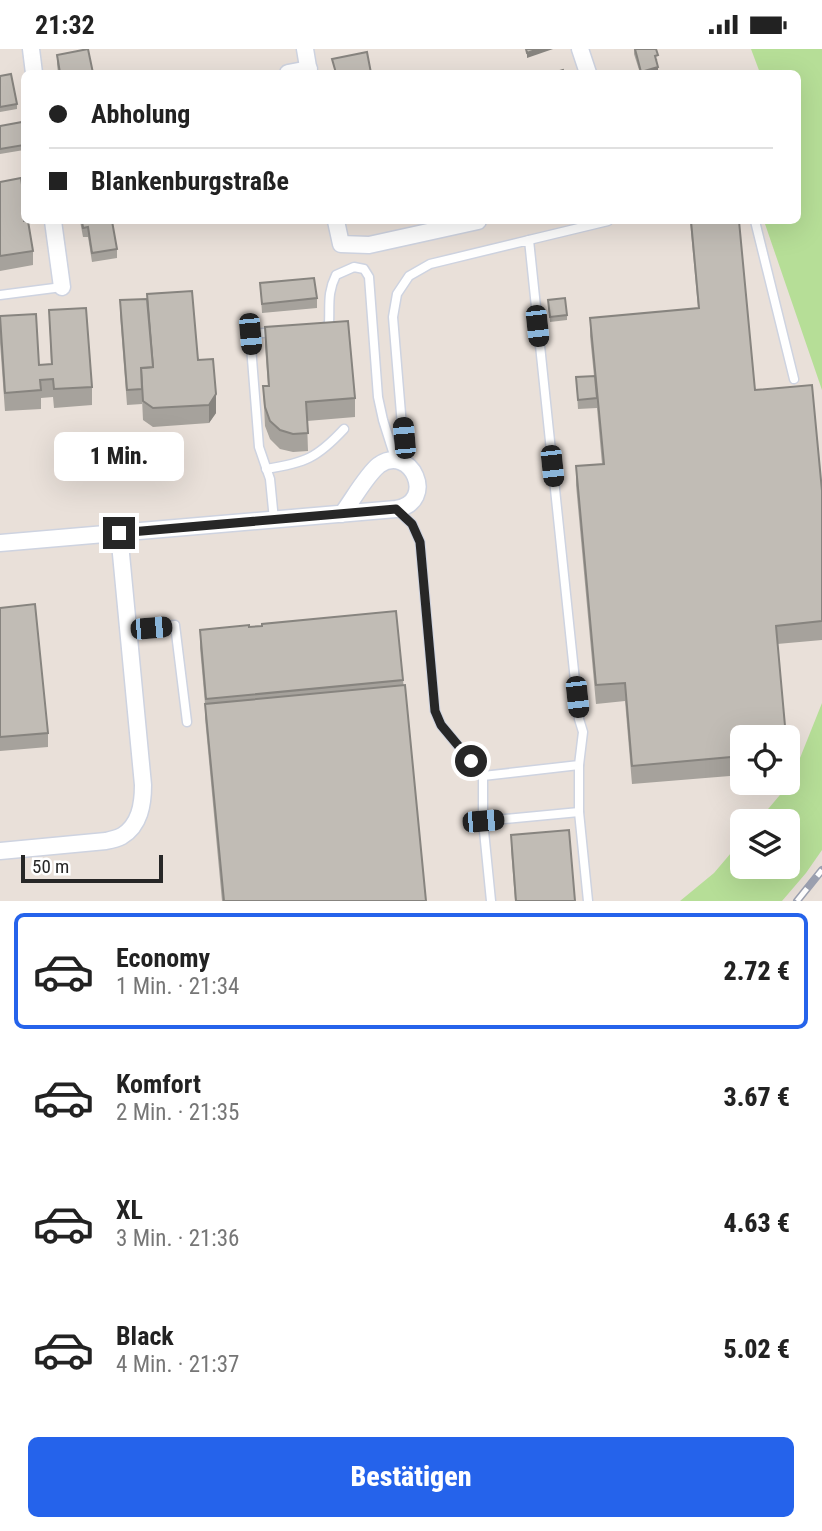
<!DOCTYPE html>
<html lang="de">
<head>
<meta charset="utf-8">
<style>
  :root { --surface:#fff; --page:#f6f6f6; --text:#222; --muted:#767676; --line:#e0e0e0; --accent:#2563eb }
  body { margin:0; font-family:"Roboto Condensed",sans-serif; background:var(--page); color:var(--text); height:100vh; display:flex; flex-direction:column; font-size:26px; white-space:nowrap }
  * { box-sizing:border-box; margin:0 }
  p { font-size:23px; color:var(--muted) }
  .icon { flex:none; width:38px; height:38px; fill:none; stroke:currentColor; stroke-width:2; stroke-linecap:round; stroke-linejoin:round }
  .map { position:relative; height:852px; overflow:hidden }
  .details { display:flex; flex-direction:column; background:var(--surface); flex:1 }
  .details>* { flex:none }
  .banner { position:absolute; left:21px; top:21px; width:780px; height:154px; border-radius:10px; box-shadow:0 7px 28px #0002; display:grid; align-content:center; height:154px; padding:0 28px; background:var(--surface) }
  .controls { position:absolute; left:730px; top:676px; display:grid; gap:14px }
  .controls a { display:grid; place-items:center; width:70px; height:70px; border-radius:10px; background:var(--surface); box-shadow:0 7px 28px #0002; font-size:35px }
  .scale { position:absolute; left:21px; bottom:18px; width:142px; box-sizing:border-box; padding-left:7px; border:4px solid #272727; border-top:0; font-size:19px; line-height:24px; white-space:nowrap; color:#272727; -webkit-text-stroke:5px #fff; paint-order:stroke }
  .end { position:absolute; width:32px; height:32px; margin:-16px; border:9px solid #272727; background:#fff; box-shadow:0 0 0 4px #fff }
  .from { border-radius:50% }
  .bubble { position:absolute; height:49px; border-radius:10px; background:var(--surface); box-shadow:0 7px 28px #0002; font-size:23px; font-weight:800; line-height:49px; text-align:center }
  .car { position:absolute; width:21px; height:42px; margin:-21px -10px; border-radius:9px; box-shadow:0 0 5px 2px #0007; background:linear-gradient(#222 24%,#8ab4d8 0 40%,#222 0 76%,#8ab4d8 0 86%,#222 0) }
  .banner b { display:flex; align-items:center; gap:24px; height:66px; font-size:26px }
  .banner b+b { border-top:2px solid var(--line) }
  .banner i { width:18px; height:18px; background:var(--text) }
  ul { padding:12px 0 0; list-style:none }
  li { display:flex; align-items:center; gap:21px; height:116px; margin:0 14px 10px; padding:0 14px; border:4px solid transparent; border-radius:10px }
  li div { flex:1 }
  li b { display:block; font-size:26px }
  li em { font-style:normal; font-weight:800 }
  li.selected { border-color:var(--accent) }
  li>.icon { width:63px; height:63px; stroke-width:1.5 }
  .cta { display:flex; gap:14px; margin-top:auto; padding:14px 28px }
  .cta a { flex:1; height:80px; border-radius:10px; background:var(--accent); color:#fff; font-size:28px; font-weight:800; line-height:80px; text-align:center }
  .status { display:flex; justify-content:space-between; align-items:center; height:49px; padding:0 35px; background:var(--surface); direction:ltr }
  .status svg { height:19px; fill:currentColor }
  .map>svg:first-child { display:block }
</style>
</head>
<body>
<div class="status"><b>21:32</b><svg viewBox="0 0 49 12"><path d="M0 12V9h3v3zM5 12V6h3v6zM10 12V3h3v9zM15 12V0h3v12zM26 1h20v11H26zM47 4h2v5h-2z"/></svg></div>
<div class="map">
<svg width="822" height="852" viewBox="0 0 822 852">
  <rect width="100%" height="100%" fill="#e9e0d9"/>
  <!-- green -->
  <g fill="#b6de97">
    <path d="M751,0H822V341L764,172H798V24H760Z"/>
    <path d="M822,654V801L806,824L782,852H680L714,824L742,791V817H788V772H758L790,734Z"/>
  </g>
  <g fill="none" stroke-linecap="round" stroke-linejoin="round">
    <!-- lane casing -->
    <g stroke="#ced3e0" stroke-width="11">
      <g id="lane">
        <path d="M755,172L794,330"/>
        <path d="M529,191L608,172"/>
        <path d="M0,246L62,238"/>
        <path d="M323,279L329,275C330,256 327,244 336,226L354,218L364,220L369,228L378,348L383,371L396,412"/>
        <path d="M396,412L403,389L393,268L397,245L409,227L430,215L529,191L579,670L583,683L579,716L483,727"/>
        <path d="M266,420C305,414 317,409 344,380"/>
        <path d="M396,460L412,475L420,493L435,662L441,676L483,727V772L491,852"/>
        <path d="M274,471L270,430L259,398L250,285L275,283"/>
        <path d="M128,581L175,576L187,673"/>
        <path d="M579,716V763L588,852"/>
        <path d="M483,772L579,763"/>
      </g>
    </g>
    <!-- street casing -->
    <g stroke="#ced3e0" stroke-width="19">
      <g id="street">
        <path d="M31,0L34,24"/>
        <path d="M305,0L309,24"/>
        <path d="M580,0L588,24"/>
        <path d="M288,24L309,20"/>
        <path d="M53,172L62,238"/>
        <path d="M336,172L341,195L369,196L478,172"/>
        <path d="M0,494C132,483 264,472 396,460C438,453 411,394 379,416C367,425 352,452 342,465"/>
        <path d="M0,802L106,792C111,791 118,789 122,787C140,776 143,755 143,736L119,484"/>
      </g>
    </g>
    <!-- lane -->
    <use href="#lane" stroke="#fff" stroke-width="8"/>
    <!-- street -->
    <use href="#street" stroke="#fff" stroke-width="16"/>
    <!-- rail casing -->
    <g stroke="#9ca1b1" stroke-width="8">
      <path id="rail" d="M797,852L822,821"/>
    </g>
    <!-- rail -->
    <use href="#rail" stroke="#fff" stroke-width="5" stroke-dasharray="16" stroke-linecap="butt"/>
  </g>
  <!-- wall -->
  <g fill="#a6a29c">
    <path d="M634,0L658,11H656L658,23L654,24H640L634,5Z"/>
    <path d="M57,6L93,24H58L57,15Z"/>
    <path d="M0,27L17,55V60L0,63Z"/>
    <path d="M0,77L24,88V101L0,105Z"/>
    <path d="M0,133L33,202V216L0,222Z"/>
    <path d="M80,172H112L117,200V209L92,213L88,188H83Z"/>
    <path d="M690,172H739L755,341L822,442V591L777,595L742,688V726L632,735L625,652L596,655L576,436V417L602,415L597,359L578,360L576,328L594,327L590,287V269L698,259Z"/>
    <path d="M260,234L317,249V259L262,264Z"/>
    <path d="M120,251L198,311L216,364L209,374L153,378L143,371L142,350V355L127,356L120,266Z"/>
    <path d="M548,256L567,266V271L550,273Z"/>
    <path d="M49,261L92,338V356L54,359L53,348L41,349V360L5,362L0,294V267L39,316L51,315Z"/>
    <path d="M265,278L355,349V368L307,372L308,402L293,403L280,400L270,390L265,377L263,337H268L265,297Z"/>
    <path d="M0,559L48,684V698L0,702Z"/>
    <path d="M249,578L403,631L426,852H222L205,669V655L200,599V581Z"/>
    <path d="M511,786L575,852H515L511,800Z"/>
  </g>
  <!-- shaded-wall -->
  <g fill="#87847f">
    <path d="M538,0H553L527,9V4Z"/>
    <path d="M658,18V23L641,24V23Z"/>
    <path d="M216,345V364L209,374V356Z"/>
  </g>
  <!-- building -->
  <g fill="#c1bcb5" stroke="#87847f" stroke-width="2">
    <path d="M88,0L93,24H60L57,6Z"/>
    <path d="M526,0H538L527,4Z"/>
    <path d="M635,0H656L658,6L655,7L658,18L641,23Z"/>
    <path d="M367,3L371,24H336L332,10Z"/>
    <path d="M563,21L564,24H553Z"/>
    <path d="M11,25L17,55L0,58V27Z"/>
    <path d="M22,73L24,96L0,100V77Z"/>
    <path d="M21,129L24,149V172H28L33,202L0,207V133Z"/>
    <path d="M82,172H112L117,200L92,204L88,178L83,179Z"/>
    <path d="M691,172H739L755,341L812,336L822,442V572L776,577L786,688H742V707L632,717L625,634L596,636L576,417L604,415L590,269L699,259Z"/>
    <path d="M314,229L317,249L262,255L260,234Z"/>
    <path d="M192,242L198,311L213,310L216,345L209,356L153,359L143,352L141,319L153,318L147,245Z"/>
    <path d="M565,249L567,266L550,268L548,251Z"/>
    <path d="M147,250L153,318L141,319L142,340L127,341L120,251Z"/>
    <path d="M86,259L92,338L54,340L53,330L40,331L41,341L5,344L0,267L36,265L39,316L52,315L49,261Z"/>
    <path d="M348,272L355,349L306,353L308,384L293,385L280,381L270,372L265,358L263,337H269L265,278Z"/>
    <path d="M595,327L597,349L578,351L576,328Z"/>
    <path d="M35,555L48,684L0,688V559Z"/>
    <path d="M396,562L403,631L206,650L200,581L249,576V578L262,577V575Z"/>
    <path d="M405,636L426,852H224L205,655Z"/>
    <path d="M569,781L575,852H516L511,786Z"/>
  </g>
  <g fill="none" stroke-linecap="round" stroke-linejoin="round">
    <!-- route -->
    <path stroke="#272727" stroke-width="9" d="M119,484L396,460L412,475L420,493L435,662L441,676L471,712"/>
  </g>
</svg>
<div class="controls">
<a><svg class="icon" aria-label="locate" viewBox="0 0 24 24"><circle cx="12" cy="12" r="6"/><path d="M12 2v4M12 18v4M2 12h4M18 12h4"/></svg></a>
<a><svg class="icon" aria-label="layers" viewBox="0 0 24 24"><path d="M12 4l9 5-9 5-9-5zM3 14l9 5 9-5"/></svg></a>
</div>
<div class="scale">50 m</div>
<i class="end from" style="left:471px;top:712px"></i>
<i class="end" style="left:119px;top:484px"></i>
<div class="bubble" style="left:54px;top:383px;width:130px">1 Min.</div>
<i class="car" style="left:537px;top:277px;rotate:174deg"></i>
<i class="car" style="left:250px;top:285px;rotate:175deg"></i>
<i class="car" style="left:404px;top:389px;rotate:355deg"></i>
<i class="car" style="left:552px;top:417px;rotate:174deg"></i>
<i class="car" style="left:151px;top:579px;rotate:85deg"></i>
<i class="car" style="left:577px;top:648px;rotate:174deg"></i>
<i class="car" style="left:483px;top:772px;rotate:85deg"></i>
<div class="banner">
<b><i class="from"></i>Abholung</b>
<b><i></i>Blankenburgstraße</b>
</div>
</div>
<section class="details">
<ul>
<li class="selected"><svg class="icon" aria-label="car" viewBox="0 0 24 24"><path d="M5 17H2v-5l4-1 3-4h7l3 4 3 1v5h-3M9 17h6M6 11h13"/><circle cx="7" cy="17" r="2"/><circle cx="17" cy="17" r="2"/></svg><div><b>Economy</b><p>1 Min. · 21:34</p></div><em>2.72 €</em></li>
<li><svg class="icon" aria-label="car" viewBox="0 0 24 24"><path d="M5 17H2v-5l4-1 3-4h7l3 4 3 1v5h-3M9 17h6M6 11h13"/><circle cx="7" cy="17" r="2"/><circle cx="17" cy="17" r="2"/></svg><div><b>Komfort</b><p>2 Min. · 21:35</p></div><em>3.67 €</em></li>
<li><svg class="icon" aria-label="car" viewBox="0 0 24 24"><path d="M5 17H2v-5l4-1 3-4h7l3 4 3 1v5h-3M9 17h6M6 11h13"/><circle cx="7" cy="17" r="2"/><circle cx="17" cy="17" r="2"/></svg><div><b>XL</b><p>3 Min. · 21:36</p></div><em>4.63 €</em></li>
<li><svg class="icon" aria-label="car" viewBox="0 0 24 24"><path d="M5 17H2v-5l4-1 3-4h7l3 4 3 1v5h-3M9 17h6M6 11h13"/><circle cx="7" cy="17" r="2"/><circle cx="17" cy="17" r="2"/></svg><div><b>Black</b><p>4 Min. · 21:37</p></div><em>5.02 €</em></li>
</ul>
<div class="cta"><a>Bestätigen</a></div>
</section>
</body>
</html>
